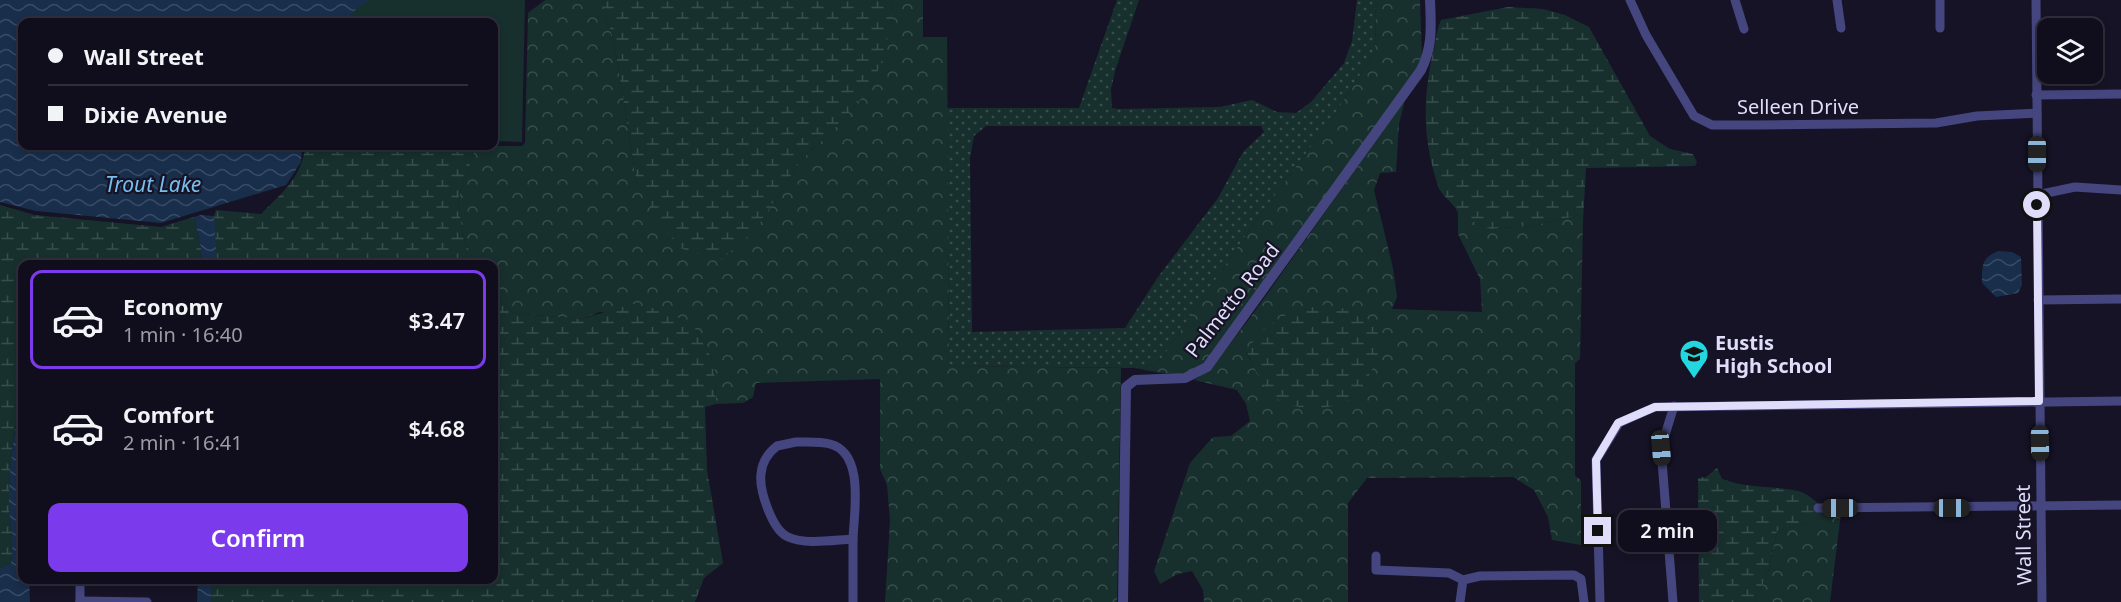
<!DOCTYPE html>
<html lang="en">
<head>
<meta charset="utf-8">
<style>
  :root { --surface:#100e1c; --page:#1e1c29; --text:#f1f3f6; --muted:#9c9ca3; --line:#302e3b; --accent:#7c3aed }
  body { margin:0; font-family:"Noto Sans",sans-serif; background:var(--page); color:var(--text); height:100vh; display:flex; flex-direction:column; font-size:22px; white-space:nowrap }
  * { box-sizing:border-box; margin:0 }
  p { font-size:20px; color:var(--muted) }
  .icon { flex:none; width:33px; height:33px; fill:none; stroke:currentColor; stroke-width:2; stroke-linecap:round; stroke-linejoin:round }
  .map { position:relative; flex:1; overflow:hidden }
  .details { position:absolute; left:18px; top:260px; width:480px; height:324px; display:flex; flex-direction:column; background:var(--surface); border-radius:12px; box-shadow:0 3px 9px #0003,0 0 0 2px var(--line) }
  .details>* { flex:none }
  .guide { position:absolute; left:18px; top:18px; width:480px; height:132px; border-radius:12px; box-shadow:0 3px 9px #0003,0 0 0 2px var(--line); display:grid; align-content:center; height:132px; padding:0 30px; background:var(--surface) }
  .buttons { position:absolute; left:2037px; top:18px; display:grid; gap:12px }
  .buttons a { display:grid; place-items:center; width:66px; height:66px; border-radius:12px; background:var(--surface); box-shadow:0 3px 9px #0003,0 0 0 2px var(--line); font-size:30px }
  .end { position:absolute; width:27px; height:27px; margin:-14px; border:8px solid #dfddfa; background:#111; box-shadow:0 0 0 3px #111 }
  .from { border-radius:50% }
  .bubble { position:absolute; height:42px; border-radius:12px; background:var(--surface); box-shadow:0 3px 9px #0003,0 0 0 2px var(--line); font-size:20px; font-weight:600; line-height:42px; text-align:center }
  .car { position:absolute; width:18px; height:36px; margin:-18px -9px; border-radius:8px; box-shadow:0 0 4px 2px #0007; background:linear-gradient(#222 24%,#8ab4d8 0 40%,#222 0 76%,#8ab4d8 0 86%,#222 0) }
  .guide b { display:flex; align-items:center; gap:21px; height:57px; font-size:22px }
  .guide b+b { border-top:2px solid var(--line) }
  .guide i { width:15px; height:15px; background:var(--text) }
  ul { padding:10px 0 0; list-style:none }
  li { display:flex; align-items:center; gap:18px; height:99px; margin:0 12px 9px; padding:0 18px; border:3px solid transparent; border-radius:12px }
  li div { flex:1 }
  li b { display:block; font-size:22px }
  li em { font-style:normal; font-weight:600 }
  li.selected { border-color:var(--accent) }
  li>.icon { width:54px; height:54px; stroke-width:1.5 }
  .primary-button { display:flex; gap:12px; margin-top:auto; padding:12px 30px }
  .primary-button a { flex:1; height:69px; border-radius:12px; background:var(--accent); color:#fff; font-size:24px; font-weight:600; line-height:69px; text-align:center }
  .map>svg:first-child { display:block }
</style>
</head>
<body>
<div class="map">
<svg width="2121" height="602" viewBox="0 0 2121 602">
  <defs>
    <pattern id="grass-dots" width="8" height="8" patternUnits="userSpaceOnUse" patternTransform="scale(1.5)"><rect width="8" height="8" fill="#17302d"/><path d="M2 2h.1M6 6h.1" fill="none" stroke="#384e4c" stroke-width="1.8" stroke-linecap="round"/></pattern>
    <pattern id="forest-crowns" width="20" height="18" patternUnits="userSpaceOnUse" patternTransform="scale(1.5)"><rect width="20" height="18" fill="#17302d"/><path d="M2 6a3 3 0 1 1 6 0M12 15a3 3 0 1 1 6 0" fill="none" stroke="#384e4c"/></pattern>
    <pattern id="wetland-marsh" width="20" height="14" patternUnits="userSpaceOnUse" patternTransform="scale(1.5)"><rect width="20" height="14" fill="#17302d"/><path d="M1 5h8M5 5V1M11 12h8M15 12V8" fill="none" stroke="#384e4c"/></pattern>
    <pattern id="water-waves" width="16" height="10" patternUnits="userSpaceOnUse" patternTransform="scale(1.5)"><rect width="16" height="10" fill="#182e4b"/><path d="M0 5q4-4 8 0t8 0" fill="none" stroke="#394c66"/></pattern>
  </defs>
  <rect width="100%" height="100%" fill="#161326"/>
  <!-- grass -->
  <path fill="url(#grass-dots)" fill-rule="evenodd" d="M1117,0H1139L1115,71L1111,90L1112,108L1118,109L1220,107L1252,100L1277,112L1296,113L1311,102L1344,63L1352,41L1357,0H1376L1375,51L1335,114L1250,229L1162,358L1145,368L949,366L947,108H1079ZM986,126H1261L1264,132L1243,152L1218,198L1158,277L1125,328L972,332L970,158L974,136Z"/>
  <!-- forest -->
  <g fill="url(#forest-crowns)" fill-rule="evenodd">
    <path d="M545,0H602L614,42L637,185L755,230L801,160L843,120L872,85L892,19L891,0H923V37H947L949,366L1121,368L1117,602H885L890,520L887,485L880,469V379L756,383L753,397L743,403L716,404L714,362L692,324L600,312L581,319L513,313L494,294V264H475L463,237L458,199L476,146H522L525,143L528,13Z"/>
    <path d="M1376,0H1420L1422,58L1418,67L1205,364C1182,379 1161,373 1135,368H1145L1162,358L1250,229L1335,114L1375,51Z"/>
    <path d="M1405,100L1399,124L1396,172L1380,173L1374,190L1393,268L1397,297L1392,309L1482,312L1480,279L1458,234V212L1460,215L1490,229L1530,226L1580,215L1583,221L1580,359L1575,363V476L1581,480V545L1552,540L1548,517L1534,490L1513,477L1367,478L1348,503V602H1204L1203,590L1192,571L1178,574L1160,584L1154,571L1190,463L1213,437L1231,436L1250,421L1246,404L1237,390L1194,380L1210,370L1250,318ZM1246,352L1353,397L1334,405L1308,408L1265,386Z"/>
    <path d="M1830,510L1841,513L1830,602H1755L1768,572L1777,531L1814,521Z"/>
  </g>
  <!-- wetland -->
  <g fill="url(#wetland-marsh)">
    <path d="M602,0H891L892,18L884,55L872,85L843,120L801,160L755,230L720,261L680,248L660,223L637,185L614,42Z"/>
    <path d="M1508,7L1543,9L1565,15L1589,27L1650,136L1670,149L1693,154L1697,162L1695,166L1586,168L1583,221L1580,215L1530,226L1490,229L1459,215C1455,203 1441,196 1438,186C1422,138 1423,99 1433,52C1436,40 1436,31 1441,20Z"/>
    <path d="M305,146H476L458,199L463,237L475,264H217L212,221L216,210L261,214C282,193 303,176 305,146Z"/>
    <path d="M0,205L35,215L161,227L194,217L201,248L200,264H22V406C13,419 10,474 9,493C8,517 15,539 11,563L0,568Z"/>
    <path d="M494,294L513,313L581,319L633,304L662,310L692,324L714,362L716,404L705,407L707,470L723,563L704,578L695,602H211V579H494Z"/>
    <path d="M1324,305C1341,308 1362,310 1374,325C1389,344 1369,382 1354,395C1336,413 1290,412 1272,395C1260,385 1254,364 1246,351C1267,320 1288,311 1324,305Z"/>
    <path d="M1717,468L1722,479C1750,489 1770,485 1798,491C1809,493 1818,506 1830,510L1814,521L1777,531L1768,572L1755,602H1699L1698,478L1706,477Z"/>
  </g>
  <!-- park -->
  <path fill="#17302d" d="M0,0H525L522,142L494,141V22H22Z"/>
  <!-- water -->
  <g fill="url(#water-waves)">
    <path d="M0,0H370L360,5L344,22H22V146H302L301,162L286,185L161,223L36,211L0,202Z"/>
    <path d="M201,215L214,216L217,264H200L201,248L194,217Z"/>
    <path d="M1998,251L2012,252L2021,257L2022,285L2018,293L1996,297L1982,283C1982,266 1981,258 1998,251Z"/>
    <path d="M21,406L22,579H29L30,602H0V568L11,563C15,539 8,518 9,494C10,467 13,431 21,406Z"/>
    <path d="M198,579H211V602H197Z"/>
  </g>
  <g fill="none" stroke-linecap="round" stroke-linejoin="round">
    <!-- minor -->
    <g stroke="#45467f" stroke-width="9">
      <path d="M1630,0L1646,35L1694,116L1712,125H1757L1936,123L1977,116L2037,113"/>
      <path d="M1735,0L1744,29"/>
      <path d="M1837,0L1841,28"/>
      <path d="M1940,0V28"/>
      <path d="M2036,0L2042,602"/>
      <path d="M2036,95L2121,94"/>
      <path d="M2037,195L2075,187L2121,190"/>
      <path d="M2038,300L2121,299"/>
      <path d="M796,442C807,442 819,441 830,444C865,453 854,512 853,539C833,540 806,545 788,537C772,530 759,490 761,474C762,462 768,453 777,446Z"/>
      <path d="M1818,508L2121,505"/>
      <path d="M1376,556V570L1449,573L1463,580L1480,576L1574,575L1581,579L1584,602"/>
      <path d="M80,601L147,602"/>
      <path d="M80,602V579"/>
      <path d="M853,602V539"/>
      <path d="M1460,602L1463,580"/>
      <path d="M1600,602L1596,460L1619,423L1655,407L2121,401"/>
      <path d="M1673,602L1661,448L1674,406"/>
    </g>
    <!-- tertiary -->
    <path stroke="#45467f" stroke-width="10" d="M1123,602L1126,387L1135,380L1185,378L1207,367L1421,70C1433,46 1431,26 1430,0"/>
  </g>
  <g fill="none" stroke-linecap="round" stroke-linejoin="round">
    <!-- route -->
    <path stroke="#dfddfa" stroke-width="8" d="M1598,531L1596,460L1618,423L1655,407L2039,401L2037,205"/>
  </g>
  <!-- icons -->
  <defs>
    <g id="school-pin" transform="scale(1.5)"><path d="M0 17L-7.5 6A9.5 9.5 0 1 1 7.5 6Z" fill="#23d7e1" stroke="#161326"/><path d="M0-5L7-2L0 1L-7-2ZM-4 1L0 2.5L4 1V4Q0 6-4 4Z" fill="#111"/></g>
  </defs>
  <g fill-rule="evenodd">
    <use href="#school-pin" x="1694" y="354"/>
  </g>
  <g text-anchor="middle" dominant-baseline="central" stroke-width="4.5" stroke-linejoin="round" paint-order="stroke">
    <!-- street labels -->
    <g font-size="20" fill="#dfddfa" stroke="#161326">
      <text x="1798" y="106">Selleen Drive</text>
      <text transform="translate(1232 300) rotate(-52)">Palmetto Road</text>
      <text transform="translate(2023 535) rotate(-91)">Wall Street</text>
    </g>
    <!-- poi labels -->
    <g font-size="20" font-weight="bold" fill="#dfddfa" stroke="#161326" text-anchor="start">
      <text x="1715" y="342">Eustis<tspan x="1715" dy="23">High School</tspan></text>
    </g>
    <!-- water labels -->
    <g font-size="21" font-style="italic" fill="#79bded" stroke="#161326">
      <text x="153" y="184">Trout Lake</text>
    </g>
  </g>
</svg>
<div class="buttons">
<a><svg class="icon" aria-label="layers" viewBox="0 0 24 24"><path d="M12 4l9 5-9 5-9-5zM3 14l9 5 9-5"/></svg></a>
</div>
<i class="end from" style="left:2037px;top:205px"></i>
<i class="end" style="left:1598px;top:531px"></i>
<div class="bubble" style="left:1618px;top:510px;width:99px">2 min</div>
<i class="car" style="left:2037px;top:154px;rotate:180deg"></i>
<i class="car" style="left:2040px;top:443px;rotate:179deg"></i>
<i class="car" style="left:1661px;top:448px;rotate:175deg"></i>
<i class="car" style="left:1840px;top:508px;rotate:270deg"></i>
<i class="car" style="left:1952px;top:508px;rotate:90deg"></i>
<div class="guide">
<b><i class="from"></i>Wall Street</b>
<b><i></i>Dixie Avenue</b>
</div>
<section class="details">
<ul>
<li class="selected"><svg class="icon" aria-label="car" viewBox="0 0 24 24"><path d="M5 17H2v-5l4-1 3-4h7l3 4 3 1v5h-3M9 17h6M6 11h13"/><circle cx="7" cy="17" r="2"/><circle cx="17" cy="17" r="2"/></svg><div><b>Economy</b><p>1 min · 16:40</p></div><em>$3.47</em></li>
<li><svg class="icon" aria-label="car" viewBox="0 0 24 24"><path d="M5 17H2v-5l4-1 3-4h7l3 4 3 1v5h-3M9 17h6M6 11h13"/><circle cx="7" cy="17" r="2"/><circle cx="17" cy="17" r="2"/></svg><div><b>Comfort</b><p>2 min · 16:41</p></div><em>$4.68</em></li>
</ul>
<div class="primary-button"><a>Confirm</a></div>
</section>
</div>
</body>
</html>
